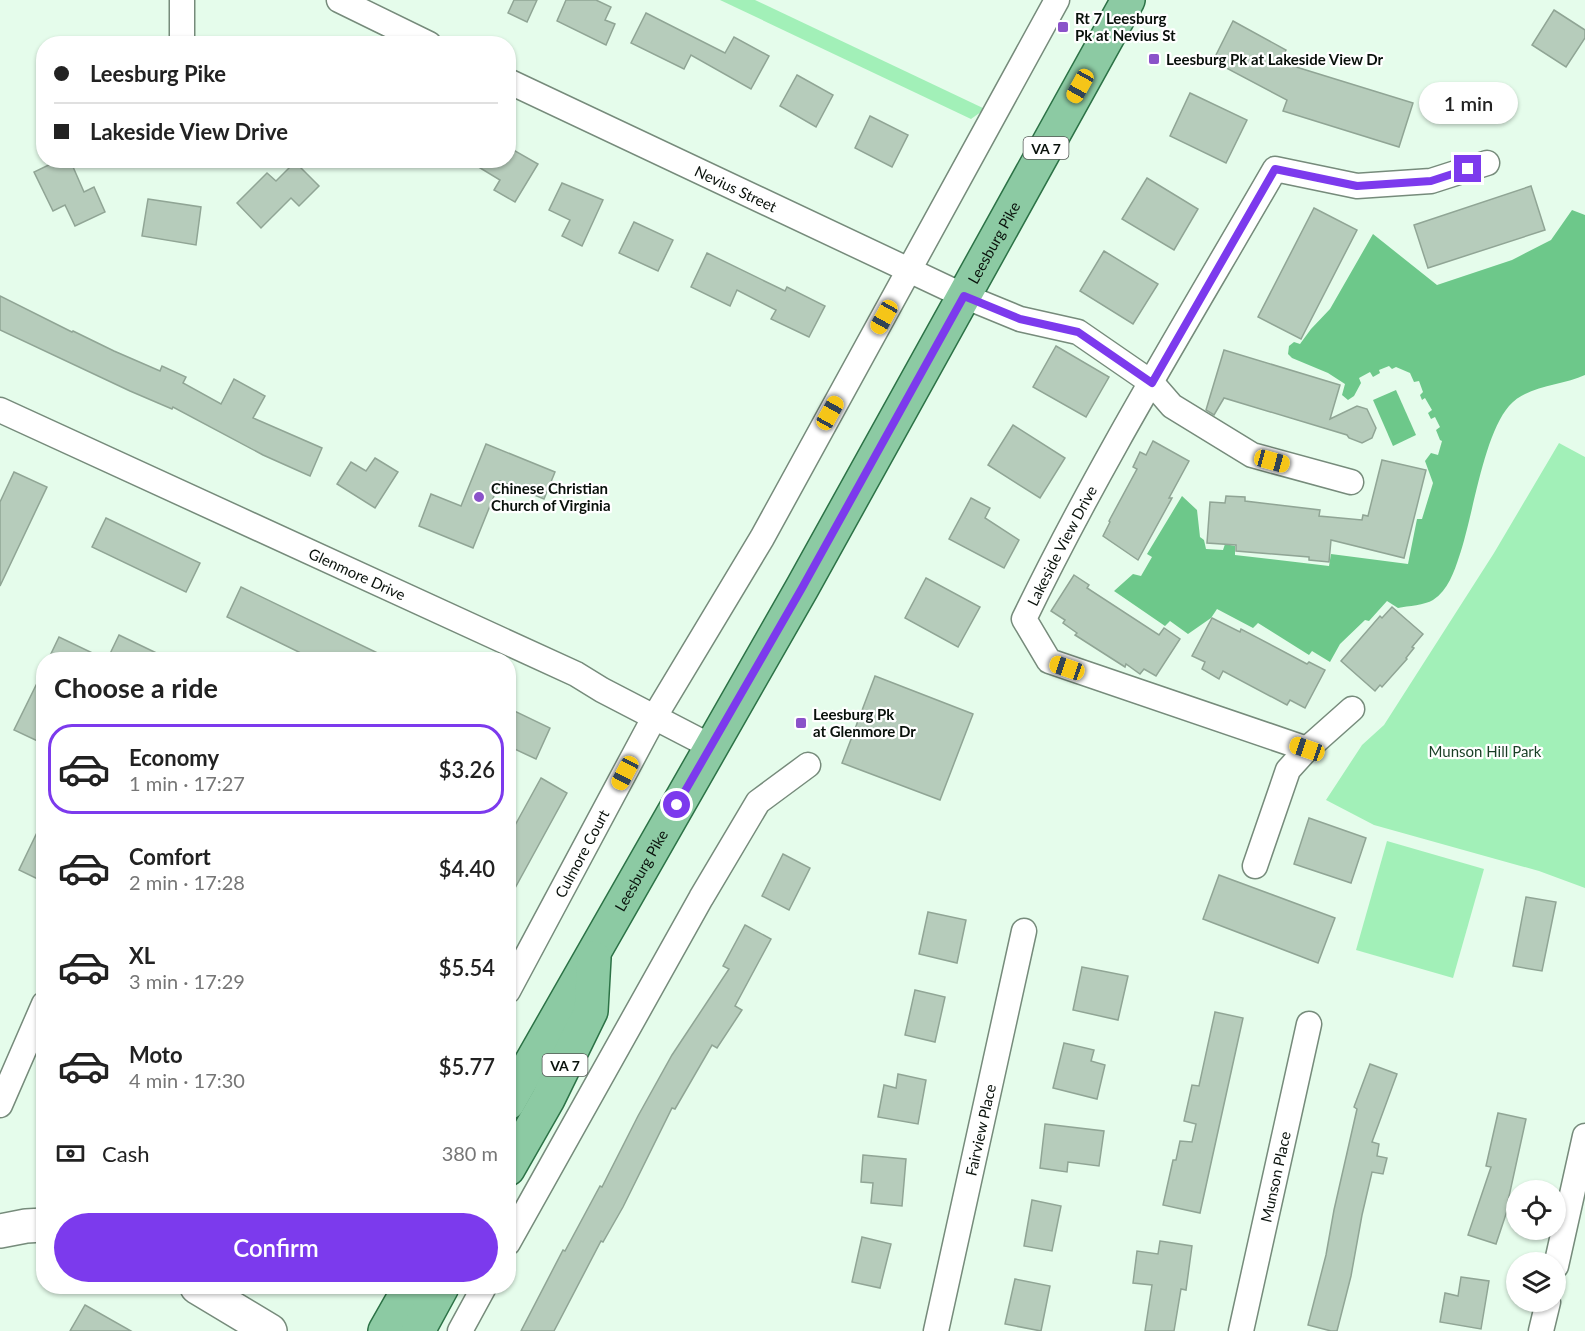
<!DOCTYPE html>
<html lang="en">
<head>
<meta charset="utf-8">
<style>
  :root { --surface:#fff; --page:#f6f6f6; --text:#222; --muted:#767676; --line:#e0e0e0; --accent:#7c3aed }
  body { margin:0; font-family:Lato,sans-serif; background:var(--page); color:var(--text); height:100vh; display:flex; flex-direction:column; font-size:22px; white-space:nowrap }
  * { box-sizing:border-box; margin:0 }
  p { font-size:20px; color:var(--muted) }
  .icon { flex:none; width:33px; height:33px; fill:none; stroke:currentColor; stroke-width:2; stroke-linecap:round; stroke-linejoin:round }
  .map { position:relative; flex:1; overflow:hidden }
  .panel { position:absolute; left:36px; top:652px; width:480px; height:642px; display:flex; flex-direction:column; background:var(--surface); border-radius:24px; box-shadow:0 2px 4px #0004 }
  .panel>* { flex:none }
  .top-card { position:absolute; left:36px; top:36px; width:480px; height:132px; border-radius:24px; box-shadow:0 2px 4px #0004; display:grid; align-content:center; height:132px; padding:0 18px; background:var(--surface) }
  .fabs { position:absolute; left:1506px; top:1180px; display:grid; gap:12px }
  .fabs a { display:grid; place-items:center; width:60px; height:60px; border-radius:50%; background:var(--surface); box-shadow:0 2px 4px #0004; font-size:30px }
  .end { position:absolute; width:27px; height:27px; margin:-14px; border:8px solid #7c3aed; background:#fff; box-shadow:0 0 0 3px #fff }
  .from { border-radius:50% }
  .bubble { position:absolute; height:42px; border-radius:21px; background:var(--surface); box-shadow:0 2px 4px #0004; font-size:20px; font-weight:600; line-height:42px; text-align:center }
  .car { position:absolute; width:18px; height:36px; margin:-18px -9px; border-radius:8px; box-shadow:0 0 4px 2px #0007; background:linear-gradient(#f5c518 24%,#345 0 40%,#f5c518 0 76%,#345 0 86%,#f5c518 0) }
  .top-card b { display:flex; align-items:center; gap:21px; height:57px; font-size:22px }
  .top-card b+b { border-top:2px solid var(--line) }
  .top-card i { width:15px; height:15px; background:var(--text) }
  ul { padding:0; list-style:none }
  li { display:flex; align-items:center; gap:18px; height:90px; margin:0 12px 9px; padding:0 6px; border:3px solid transparent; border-radius:24px }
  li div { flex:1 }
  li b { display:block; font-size:22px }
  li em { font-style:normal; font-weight:600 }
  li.selected { border-color:var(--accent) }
  li>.icon { width:54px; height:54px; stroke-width:1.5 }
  h2 { padding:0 18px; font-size:27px; line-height:72px }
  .pay { display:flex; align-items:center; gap:15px; height:66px; padding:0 18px; font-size:22px }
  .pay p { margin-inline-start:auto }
  .primary-button { display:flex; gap:12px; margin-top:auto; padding:12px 18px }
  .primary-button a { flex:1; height:69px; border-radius:36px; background:var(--accent); color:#fff; font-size:24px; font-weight:600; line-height:69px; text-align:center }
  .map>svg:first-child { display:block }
</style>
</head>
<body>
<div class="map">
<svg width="1585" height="1331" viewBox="0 0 1585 1331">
  <rect width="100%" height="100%" fill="#e5fceb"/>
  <!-- green -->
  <g fill="#a2f0b8">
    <path d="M720,0H755L985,109L971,119Z"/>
    <path d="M1559,443L1585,457V888L1539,871L1374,825L1326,800L1362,745L1384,725L1494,553Z"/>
    <path d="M1387,841L1484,869L1453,978L1356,950Z"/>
  </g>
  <!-- water -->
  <g fill="#6dc88a">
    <path d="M1572,210L1585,215V375C1562,386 1527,385 1509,406C1483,436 1473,517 1459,557C1454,572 1448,590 1433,600C1425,605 1408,606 1398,608L1387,601L1369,621L1365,620L1340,644L1330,662L1312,651L1309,655L1258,623L1253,628L1217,609L1211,618L1188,634L1170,621L1165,626L1114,591L1133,574L1141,576L1152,557L1147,554L1182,496L1197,510L1200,537L1204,540L1206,549L1223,550L1225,544L1235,546V555L1329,566L1331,554L1408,564L1417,519H1422L1433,483L1425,461L1431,453L1438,455L1442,441L1440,440L1436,430L1440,427L1435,417L1431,419L1428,413L1432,410L1425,398L1422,400L1420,395L1423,392L1419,381L1414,382L1410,373L1396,367L1392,369L1389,366L1379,370L1380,373L1373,377L1370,372L1359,378L1361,383L1354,396L1348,400L1342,395L1345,384L1328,373L1292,358L1288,354L1289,346L1294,342L1300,344L1311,329L1330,309L1373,234L1437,285L1512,260L1551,240Z"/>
    <path d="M1396,390L1416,435L1393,446L1373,400Z"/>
  </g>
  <!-- building -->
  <g fill="#b6ccbb" stroke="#90a595" stroke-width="1.5">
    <path d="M514,0H537L527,22L508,13Z"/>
    <path d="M566,0H596L611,7L605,20L615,24L606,45L557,21Z"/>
    <path d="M1554,10L1585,30V38L1566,67L1532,45Z"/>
    <path d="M646,13L725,53L734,37L769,56L751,89L691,55L684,69L631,43Z"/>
    <path d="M1233,21L1286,50L1280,62L1413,103L1399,147L1283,111L1287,100L1213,61Z"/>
    <path d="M797,75L833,95L816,127L780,106Z"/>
    <path d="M1190,93L1247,120L1226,163L1170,136Z"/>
    <path d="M870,116L908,135L892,167L855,148Z"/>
    <path d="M508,147L538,164L515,202L494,190L500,180L467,160H508Z"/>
    <path d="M59,160H70L84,192L94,187L105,212L75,226L65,205L53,211L34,172Z"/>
    <path d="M295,162L319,186L299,206L291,198L261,228L237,203L267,173L276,181Z"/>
    <path d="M1147,178L1198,209L1174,250L1122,219Z"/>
    <path d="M562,183L603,200L582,246L562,236L570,220L549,210Z"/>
    <path d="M1531,186L1545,230L1428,268L1414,225Z"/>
    <path d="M148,199L201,207L196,245L142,236Z"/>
    <path d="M1314,208L1357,230L1301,339L1258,317Z"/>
    <path d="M634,222L673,240L658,271L619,253Z"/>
    <path d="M1104,251L1158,284L1133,324L1080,291Z"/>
    <path d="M707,253L785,291L787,287L825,306L809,337L771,319L776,310L737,290L730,306L691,287Z"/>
    <path d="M0,296L72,332L73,331L114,351L160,371L162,366L186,377L183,383L221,404L234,379L265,396L253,418L322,448L310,476L263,455L173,407L172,409L130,391L0,330Z"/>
    <path d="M1056,346L1109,377L1086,417L1033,387Z"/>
    <path d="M1224,350L1340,385L1330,419L1357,406L1367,409L1376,428L1372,438L1362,443L1349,438L1347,435L1224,398L1214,415L1206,410Z"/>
    <path d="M1013,425L1065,458L1040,498L988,465Z"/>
    <path d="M1153,441L1189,461L1169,498H1172L1138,560L1103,536L1110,522L1109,521L1137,469L1133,467L1140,452L1146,455Z"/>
    <path d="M486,444L555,472L544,499L500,481L473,548L419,526L431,494L461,506Z"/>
    <path d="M375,458L398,472L375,508L337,484L351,462L366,471Z"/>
    <path d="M1382,460L1426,470L1404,558L1331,540L1329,562L1309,560V557L1236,551V545L1207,543L1210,502L1225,503L1226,496L1245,497V501L1320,510L1319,516L1362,520L1363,515L1368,516Z"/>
    <path d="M14,472L47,487L0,586V502Z"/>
    <path d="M971,498L990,508L985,518L1019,540L1004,568L949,539Z"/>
    <path d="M106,518L200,563L186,592L92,547Z"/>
    <path d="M1074,575L1089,585L1087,588L1159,635L1164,628L1180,639L1156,676L1144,669L1140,674L1126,664L1125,667L1075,635L1077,633L1063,623L1065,620L1051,611Z"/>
    <path d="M926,578L980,607L958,647L905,618Z"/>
    <path d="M241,587L392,660H315L227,617Z"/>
    <path d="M1392,607L1423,634L1412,647L1414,648L1406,658L1407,659L1382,687L1380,685L1375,691L1341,661L1380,616L1382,618Z"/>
    <path d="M1212,618L1240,632L1241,629L1307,664L1309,662L1325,670L1305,708L1290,700L1287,705L1223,671L1219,679L1202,669L1205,662L1192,656Z"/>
    <path d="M119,635L171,660H48L59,637L107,660Z"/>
    <path d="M44,669V744L14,730Z"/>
    <path d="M875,676L973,714L940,800L842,763Z"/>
    <path d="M508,708L550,728L536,759L508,746Z"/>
    <path d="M541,778L567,793L508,901V838Z"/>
    <path d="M44,818V882L19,870Z"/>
    <path d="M1309,818L1366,838L1351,883L1294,864Z"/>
    <path d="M783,854L810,868L789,910L762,896Z"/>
    <path d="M1219,875L1335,918L1318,963L1203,919Z"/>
    <path d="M1526,897L1556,902L1542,971L1513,966Z"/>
    <path d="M928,912L966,920L957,963L919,954Z"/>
    <path d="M745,925L771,939L735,1006L742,1010L717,1048L712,1045L675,1109L672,1108L623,1207L603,1242L601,1241L554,1331H521L563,1250L565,1251L600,1186L602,1187L638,1116L672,1055L729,969L723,966Z"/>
    <path d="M1082,967L1128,976L1118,1020L1073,1010Z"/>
    <path d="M915,990L945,997L935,1042L905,1035Z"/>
    <path d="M1215,1012L1243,1018L1200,1213L1163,1205L1173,1160H1176L1180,1141L1192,1142L1196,1124L1184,1121L1192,1085L1199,1086Z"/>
    <path d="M1064,1043L1094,1050L1091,1061L1105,1065L1097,1099L1053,1088Z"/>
    <path d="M1370,1064L1397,1074L1372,1142L1379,1144L1377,1156L1387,1158L1383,1174L1372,1172L1362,1215L1351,1276L1337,1331H1331L1308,1325L1326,1255L1334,1210L1357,1109L1354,1107Z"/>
    <path d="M898,1074L926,1080L918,1124L878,1117L884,1085L896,1088Z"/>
    <path d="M1498,1113L1526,1119L1508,1201L1510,1202L1496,1244L1468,1235L1491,1167L1486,1166Z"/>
    <path d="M1045,1124L1104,1131L1099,1166L1068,1162L1067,1172L1040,1168Z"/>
    <path d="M863,1155L906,1159L902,1206L871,1203L873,1183L861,1182Z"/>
    <path d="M1032,1200L1061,1206L1052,1251L1024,1246Z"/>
    <path d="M862,1237L891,1244L880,1288L852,1282Z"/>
    <path d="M1160,1241L1192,1246L1186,1290L1181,1289L1174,1331H1145L1152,1285L1133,1283L1137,1251L1158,1254Z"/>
    <path d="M1461,1277L1489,1281L1481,1329L1440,1322L1445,1293L1458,1296Z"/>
    <path d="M1015,1279L1050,1286L1041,1331L1005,1324Z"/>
    <path d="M85,1305L131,1331H70Z"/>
  </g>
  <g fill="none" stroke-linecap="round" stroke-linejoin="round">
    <!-- street casing -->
    <g stroke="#768b7b" stroke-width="27">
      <g id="street">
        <path d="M182,0V44"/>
        <path d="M339,0L429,44"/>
        <path id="s1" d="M508,81L964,296L1020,319L1078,332L1152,383L1172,406L1252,455L1351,482"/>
        <path id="s2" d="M0,410L576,674L602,690L710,746"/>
        <path id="s3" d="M1307,749L1049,661L1024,619C1099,464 1189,318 1275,169L1357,186L1431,181L1487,163"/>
        <path d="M1255,866L1288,770L1307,749L1352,709"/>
        <path id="s4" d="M508,991L655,716L762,538L1057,0"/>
        <path d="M0,1105L44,1004"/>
        <path d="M508,1243L701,898L758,802L808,765"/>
        <path d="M1556,1266L1585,1136"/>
        <path d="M460,1331L484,1287"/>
        <path id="s5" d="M936,1331L1024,931"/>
        <path id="s6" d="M1241,1331L1309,1024"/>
        <path d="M1541,1331L1548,1302"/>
      </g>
    </g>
    <!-- secondary casing -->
    <g stroke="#768b7b" stroke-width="36">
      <g id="secondary">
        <path d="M0,1231L26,1226L44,1225"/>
        <path d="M197,1287L270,1331"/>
      </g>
    </g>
    <!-- primary casing -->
    <g stroke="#2c7246" stroke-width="36">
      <g id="primary">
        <path id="s7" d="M508,1103L802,588L1128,0"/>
        <path d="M508,1169L548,1099L591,1011L594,958"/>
        <path d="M385,1331L410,1287"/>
        <path d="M418,1331L442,1287"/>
      </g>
    </g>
    <!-- street -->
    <use href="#street" stroke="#fff" stroke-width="24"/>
    <!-- secondary -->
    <use href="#secondary" stroke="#fff" stroke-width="33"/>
    <!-- primary -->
    <use href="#primary" stroke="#8ccaa3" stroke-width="33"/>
  </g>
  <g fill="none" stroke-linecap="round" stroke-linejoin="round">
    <!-- route -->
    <path stroke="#7c3aed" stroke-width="8" d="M677,805L802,588L964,296L1020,319L1078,332L1152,383L1275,169L1357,186L1431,181L1468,169"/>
  </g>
  <!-- markers -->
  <g fill="#8a52c9" stroke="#fff" stroke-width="2">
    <rect x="1057" y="21" width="12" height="12" rx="3"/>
    <rect x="1148" y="53" width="12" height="12" rx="3"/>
    <circle cx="479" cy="497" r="6"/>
    <rect x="795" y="717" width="12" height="12" rx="3"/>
  </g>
  <g text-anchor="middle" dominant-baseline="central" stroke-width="4.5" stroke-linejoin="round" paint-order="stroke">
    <!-- shield labels -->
    <g fill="#fff" stroke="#535854" stroke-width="1.5">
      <rect x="1023.5" y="137" width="45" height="22" rx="4.5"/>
      <rect x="542.5" y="1054" width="45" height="22" rx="4.5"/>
    </g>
    <g font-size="14" font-weight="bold" fill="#09110b">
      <text x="1046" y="148">VA 7</text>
      <text x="565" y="1065">VA 7</text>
    </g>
    <!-- poi labels -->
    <g font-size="15" font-weight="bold" fill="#09110b" stroke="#fff" text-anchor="start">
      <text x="1075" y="18">Rt 7 Leesburg<tspan x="1075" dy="17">Pk at Nevius St</tspan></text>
      <text x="1166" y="59">Leesburg Pk at Lakeside View Dr</text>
      <text x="491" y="488">Chinese Christian<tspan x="491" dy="17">Church of Virginia</tspan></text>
      <text x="813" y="714">Leesburg Pk<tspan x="813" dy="17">at Glenmore Dr</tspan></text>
    </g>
    <!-- street labels -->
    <g font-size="15" fill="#09110b" stroke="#fff">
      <text stroke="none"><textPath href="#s1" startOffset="252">Nevius Street</textPath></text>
      <text stroke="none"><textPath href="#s7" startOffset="988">Leesburg Pike</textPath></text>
      <text stroke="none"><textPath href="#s3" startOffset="404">Lakeside View Drive</textPath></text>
      <text stroke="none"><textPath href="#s2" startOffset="393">Glenmore Drive</textPath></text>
      <text stroke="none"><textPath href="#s4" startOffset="156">Culmore Court</textPath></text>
      <text stroke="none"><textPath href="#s7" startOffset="268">Leesburg Pike</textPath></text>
      <text stroke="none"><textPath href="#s5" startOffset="206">Fairview Place</textPath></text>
      <text stroke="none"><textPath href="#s6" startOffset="158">Munson Place</textPath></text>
    </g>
    <!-- park labels -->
    <g font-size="15" fill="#183e25" stroke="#fff">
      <text x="1485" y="751">Munson Hill Park</text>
    </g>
  </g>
</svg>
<div class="fabs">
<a><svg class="icon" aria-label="locate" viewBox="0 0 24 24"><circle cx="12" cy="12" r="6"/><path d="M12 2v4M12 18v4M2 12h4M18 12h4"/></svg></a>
<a><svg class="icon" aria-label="layers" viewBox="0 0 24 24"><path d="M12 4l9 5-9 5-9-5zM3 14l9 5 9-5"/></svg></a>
</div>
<i class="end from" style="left:677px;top:805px"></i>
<i class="end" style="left:1468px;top:169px"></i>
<div class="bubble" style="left:1419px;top:82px;width:99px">1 min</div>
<i class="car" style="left:1080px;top:86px;rotate:209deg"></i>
<i class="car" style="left:884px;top:317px;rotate:209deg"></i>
<i class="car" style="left:830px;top:413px;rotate:29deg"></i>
<i class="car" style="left:1272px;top:461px;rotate:105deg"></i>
<i class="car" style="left:1067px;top:668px;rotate:289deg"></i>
<i class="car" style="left:1307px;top:749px;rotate:289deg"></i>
<i class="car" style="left:625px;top:773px;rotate:208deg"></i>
<div class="top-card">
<b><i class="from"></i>Leesburg Pike</b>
<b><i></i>Lakeside View Drive</b>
</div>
<section class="panel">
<h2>Choose a ride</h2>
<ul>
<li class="selected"><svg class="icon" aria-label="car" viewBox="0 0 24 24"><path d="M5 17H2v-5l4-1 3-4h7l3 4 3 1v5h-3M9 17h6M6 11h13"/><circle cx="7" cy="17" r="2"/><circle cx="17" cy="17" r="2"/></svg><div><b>Economy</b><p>1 min · 17:27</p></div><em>$3.26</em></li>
<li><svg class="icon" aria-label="car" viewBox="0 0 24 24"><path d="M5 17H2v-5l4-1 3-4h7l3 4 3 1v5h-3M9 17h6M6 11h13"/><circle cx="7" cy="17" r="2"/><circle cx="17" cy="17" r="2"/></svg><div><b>Comfort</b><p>2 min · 17:28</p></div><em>$4.40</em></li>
<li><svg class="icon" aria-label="car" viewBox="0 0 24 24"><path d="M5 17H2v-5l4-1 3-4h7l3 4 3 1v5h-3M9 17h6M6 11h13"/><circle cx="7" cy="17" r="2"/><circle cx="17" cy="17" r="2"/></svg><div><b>XL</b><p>3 min · 17:29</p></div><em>$5.54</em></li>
<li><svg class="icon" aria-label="car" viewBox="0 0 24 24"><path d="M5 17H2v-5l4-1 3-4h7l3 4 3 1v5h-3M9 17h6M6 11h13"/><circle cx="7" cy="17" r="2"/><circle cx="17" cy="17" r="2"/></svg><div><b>Moto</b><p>4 min · 17:30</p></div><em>$5.77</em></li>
</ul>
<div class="pay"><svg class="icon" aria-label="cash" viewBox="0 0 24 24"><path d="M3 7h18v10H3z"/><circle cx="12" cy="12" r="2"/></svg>Cash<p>380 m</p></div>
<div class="primary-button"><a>Confirm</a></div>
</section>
</div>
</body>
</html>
